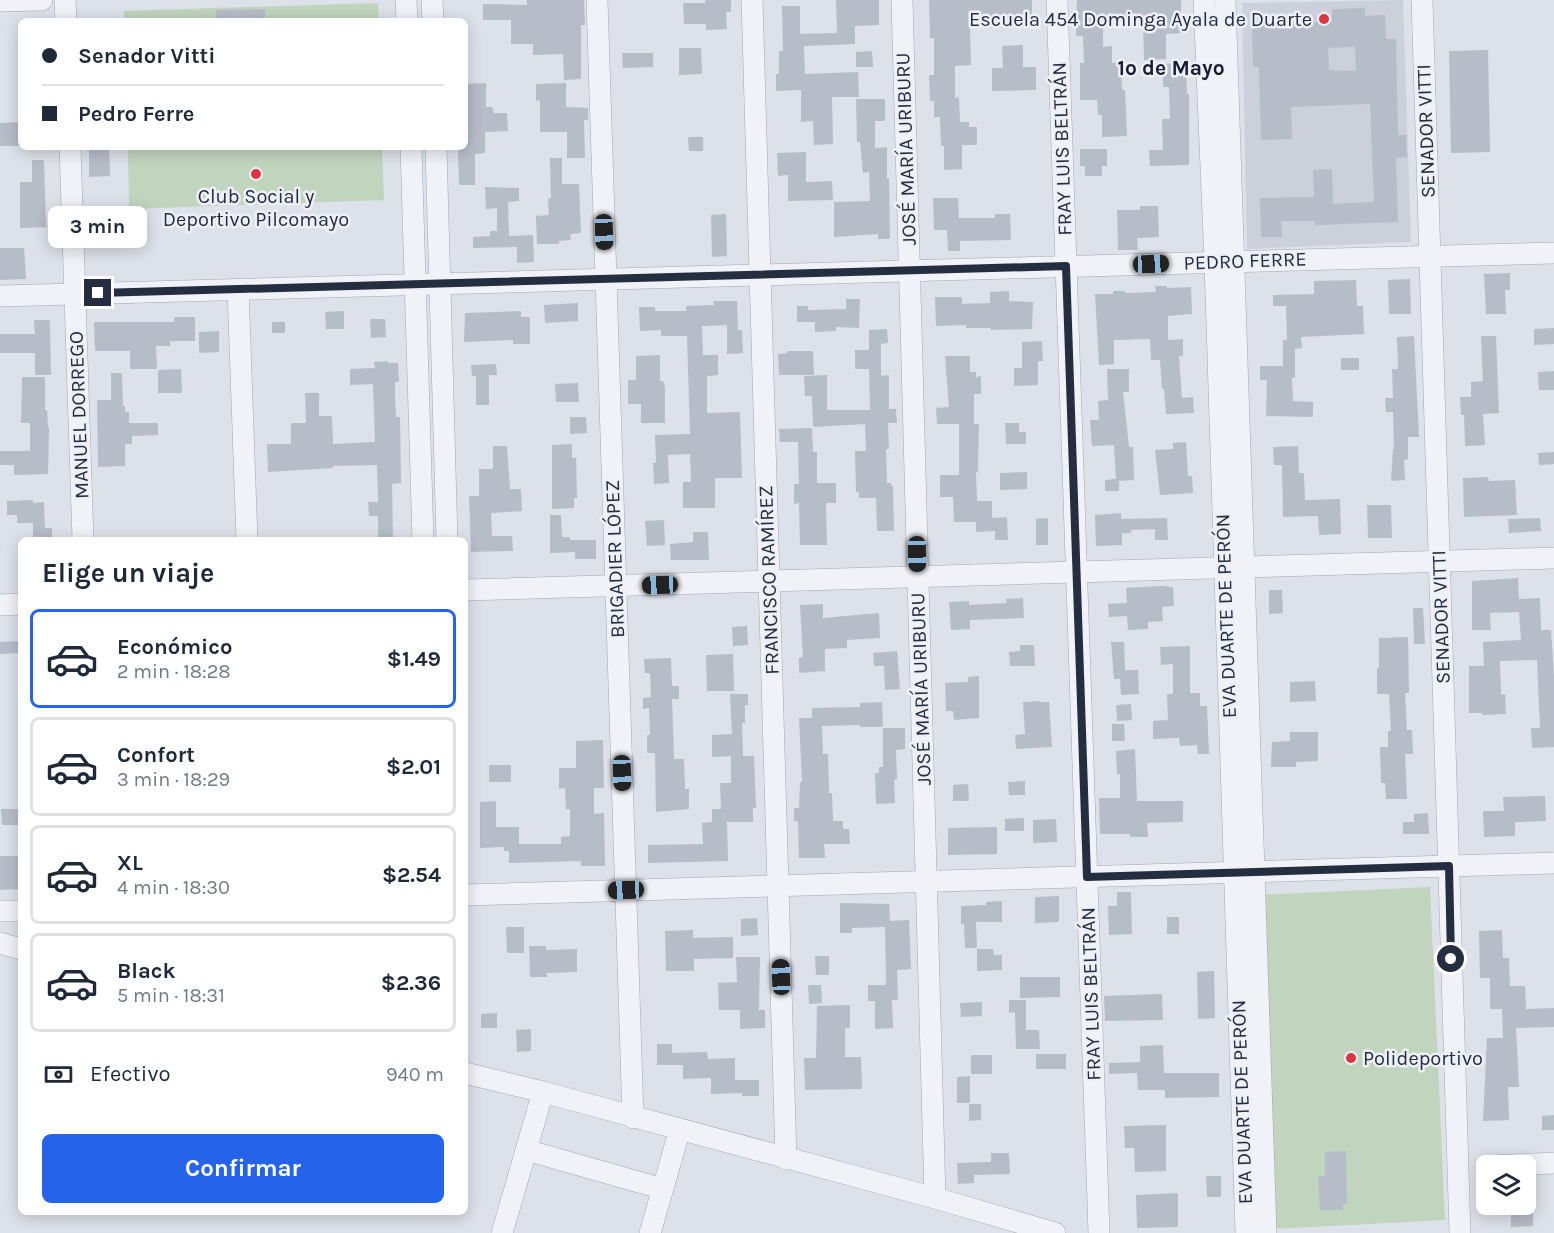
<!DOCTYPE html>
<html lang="es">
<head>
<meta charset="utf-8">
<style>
  :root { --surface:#fff; --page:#f6f6f7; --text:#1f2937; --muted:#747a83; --line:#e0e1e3; --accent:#2563eb }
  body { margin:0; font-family:Karla,sans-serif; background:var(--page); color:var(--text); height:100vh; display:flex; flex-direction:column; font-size:22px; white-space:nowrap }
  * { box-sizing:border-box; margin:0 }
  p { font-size:20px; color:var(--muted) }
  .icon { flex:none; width:33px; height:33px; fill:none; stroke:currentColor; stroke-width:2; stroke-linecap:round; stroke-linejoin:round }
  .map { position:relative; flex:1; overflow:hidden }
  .drawer { position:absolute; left:18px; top:537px; width:450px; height:678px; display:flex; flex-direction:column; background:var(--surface); border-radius:9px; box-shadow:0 3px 15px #0003 }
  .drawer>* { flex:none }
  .hud { position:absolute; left:18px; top:18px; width:450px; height:132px; border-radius:9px; box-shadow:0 3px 15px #0003; display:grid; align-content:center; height:132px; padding:0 24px; background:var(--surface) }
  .tools { position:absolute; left:1476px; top:1155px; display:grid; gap:12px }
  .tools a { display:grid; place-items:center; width:60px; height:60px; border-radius:9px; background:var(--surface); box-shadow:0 3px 15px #0003; font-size:30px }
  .end { position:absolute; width:27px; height:27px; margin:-14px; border:8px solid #252d41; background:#fff; box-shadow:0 0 0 3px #fff }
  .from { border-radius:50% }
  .bubble { position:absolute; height:42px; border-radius:9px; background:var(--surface); box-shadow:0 3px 15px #0003; font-size:20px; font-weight:700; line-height:42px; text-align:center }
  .car { position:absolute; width:18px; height:36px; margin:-18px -9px; border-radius:8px; box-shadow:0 0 4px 2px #0007; background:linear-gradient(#222 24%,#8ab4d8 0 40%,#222 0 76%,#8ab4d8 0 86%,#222 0) }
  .hud b { display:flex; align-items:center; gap:21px; height:57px; font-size:22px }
  .hud b+b { border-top:2px solid var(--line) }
  .hud i { width:15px; height:15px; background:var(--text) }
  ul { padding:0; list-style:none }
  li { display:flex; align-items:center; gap:18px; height:99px; margin:0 12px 9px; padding:0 12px; border:3px solid var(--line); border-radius:9px }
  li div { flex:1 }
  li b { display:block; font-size:22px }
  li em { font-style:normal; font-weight:700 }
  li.selected { border-color:var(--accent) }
  li>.icon { width:54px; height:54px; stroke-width:1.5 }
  h2 { padding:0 24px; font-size:27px; line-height:72px }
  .pay { display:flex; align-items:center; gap:15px; height:66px; padding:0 24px; font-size:22px }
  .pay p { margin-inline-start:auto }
  .action { display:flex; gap:12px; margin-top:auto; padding:12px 24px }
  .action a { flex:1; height:69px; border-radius:9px; background:var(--accent); color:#fff; font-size:24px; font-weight:700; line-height:69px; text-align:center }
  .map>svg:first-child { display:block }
</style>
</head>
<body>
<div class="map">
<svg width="1554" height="1233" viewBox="0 0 1554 1233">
  <rect width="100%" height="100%" fill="#dde1e9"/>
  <!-- built -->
  <path fill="#cbd0db" d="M1403,0L1411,242L1247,249L1242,3Z"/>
  <!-- green -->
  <g fill="#c1d4be">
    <path d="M378,3L379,21H124V11Z"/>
    <path d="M128,147H382L384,200L129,209Z"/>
    <path d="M1430,887L1445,1220L1273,1229L1257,895Z"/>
  </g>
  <!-- building -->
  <g fill="#b7bcc9" fill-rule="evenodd">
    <path d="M527,0H584L585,25H581V79L564,80L563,54L533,55V44H511V20H483V4L527,5Z"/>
    <path d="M705,0H731V12H726L727,29L706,30V24H684L683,3H705Z"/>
    <path d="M836,0H879V25L855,26V44L804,46L805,74L858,72L859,97H832L833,144L814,145L813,121L801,122V90L776,91V74H779V51H783L782,6H800V34L837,33Z"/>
    <path d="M929,0H1032V22L970,24L971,65L955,66V98L959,97L960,122H969V127H977V145H962V169L944,170V146H941L940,117H934V101H930L929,75H934V38H930Z"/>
    <path d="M1077,0H1181V33L1166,34V59L1144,60L1143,18L1103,17V47L1112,46V63L1121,62L1122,90H1125L1127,136L1102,137V115H1098L1097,100H1080V63H1084L1083,36H1076Z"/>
    <path d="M1365,8V16L1385,15L1386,39H1396L1398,135H1406L1407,157L1396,158L1398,222L1315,225V221H1281L1282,237H1261L1260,198L1314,197L1313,170L1332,169L1333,204L1374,202L1370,104L1291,107L1292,139L1261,140L1259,67H1253L1252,25L1332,22V9ZM1355,47L1356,71L1329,70L1328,48Z"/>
    <path d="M265,9V21H216V10Z"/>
    <path d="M1023,45V67H1036V90L992,91V68H1003L1002,46Z"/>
    <path d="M679,48H701L702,74L679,75Z"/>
    <path d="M1488,50L1490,152L1451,153L1449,51Z"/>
    <path d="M872,51L873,67H856V52Z"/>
    <path d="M622,53H653V67L623,68Z"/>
    <path d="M1184,63V70L1186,71L1187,94H1189V165L1150,166L1149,150H1163L1162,119H1170L1169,87H1163V64Z"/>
    <path d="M486,83V107H492L494,113H507L508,131L485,132V153L475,154V185H459L458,147H465V84Z"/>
    <path d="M566,83V107L588,108V120H584L585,158H567V132H540V100L536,101V84Z"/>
    <path d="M856,99H885V121H875V148L887,147V178H889L890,239H878V234L834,237V202L870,201L869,172L863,173L860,142H857Z"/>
    <path d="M21,122V146H0V123Z"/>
    <path d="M688,137H703V151H689Z"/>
    <path d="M89,147H109L110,176L89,177Z"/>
    <path d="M1080,149H1107V166H1102V176H1085V166H1080Z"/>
    <path d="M806,152V182L832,181L833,200L788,201V175L778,176L777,153Z"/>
    <path d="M550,158H562V184H579L581,233L570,234L571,240L559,241V244H537L536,216L549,215L548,199L551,198Z"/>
    <path d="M32,160H44L46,227L20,228V182H32Z"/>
    <path d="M485,187L519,188V201L508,202L509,236L533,235L534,262L517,263V247L473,248V237L490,236V231H497V208L486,209Z"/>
    <path d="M933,198H958L959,218H995V214H1010L1011,240L960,241V251H948L947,230H934Z"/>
    <path d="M1140,206H1158L1159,237L1137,238L1138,250H1118L1117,210H1140Z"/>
    <path d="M726,214L727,256L712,257L711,215Z"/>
    <path d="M94,215H106V221H114L115,236H106V248H95Z"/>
    <path d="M0,248H24L26,279L0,280Z"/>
    <path d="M1510,273V290H1505L1506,314H1486L1484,274Z"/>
    <path d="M1410,279L1411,314H1389L1388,280Z"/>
    <path d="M1356,280L1357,306H1363L1364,334L1301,337L1302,348L1295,349V378H1292L1293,401L1313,402V417L1266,416L1267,380H1260V366H1283V340H1287L1286,306H1273V295L1314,294V281Z"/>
    <path d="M1155,286H1167V288L1191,287L1192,314L1168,316V340L1183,339V356H1179L1182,398L1193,397L1194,413L1166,414L1164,389H1162L1160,360H1151L1150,339L1114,340V364L1099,365L1095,294H1113V291H1125V293L1156,292Z"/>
    <path d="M1009,291V301L1033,302L1032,329L991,330V328H966V325L936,326L935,297H962V304L990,303V292Z"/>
    <path d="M846,299H860L859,328L836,327V331L815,332V322H797V306H808V310L846,309Z"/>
    <path d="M713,301H737L738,330H742L743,353L727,354V325L702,326L703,355H718V375L707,376V413L740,412L742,478H715V508H683V482H691L690,454L668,455L669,483L654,484L653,463H656L655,435L690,434L687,336H661V330L640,331L639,307H655V311H686V306L714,305Z"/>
    <path d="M578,303V321L545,323L544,305Z"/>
    <path d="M344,311V329H326L325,312Z"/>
    <path d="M521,311V317H530V344H513V340L464,342L465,313Z"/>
    <path d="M174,317H195V341H170V346H156L157,369H130V351H95L94,322H174Z"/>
    <path d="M370,319H385L386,337L371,338Z"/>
    <path d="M34,320H50L51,375H35V353H0V334H35Z"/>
    <rect x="272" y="322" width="13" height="11"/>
    <path d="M1554,328V344L1534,345V329Z"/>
    <path d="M887,329L888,343L881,344V376L889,375V409H896L897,423H888L889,449H886L887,483H891V486H893L894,531H877L876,498H859V492H856L855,451H866L865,424L813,427L812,396H805L804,376L827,375V410H870L869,369H855V350H869V330Z"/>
    <path d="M219,331V352L199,353V332Z"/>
    <path d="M1414,336L1419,437H1408V459L1404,460L1405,480L1391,481L1393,449H1394L1393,412H1386L1385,398H1393L1392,369H1398L1397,337Z"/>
    <path d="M1481,336H1496L1499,413L1483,414L1485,445L1465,446L1464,415H1461L1460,397H1471V382L1483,381Z"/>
    <path d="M1042,341L1043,361H1038V385L1014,386V368H1022V342Z"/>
    <path d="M787,351H813L814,375H779L778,354L787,353Z"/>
    <path d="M660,355V381H663L665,387V423H641V404H628V380H636V356Z"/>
    <path d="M945,356H970V372H976V377L981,376V394H974V424H979L978,472H976L977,501H992V518L1007,517L1008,540H995V531L976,532V522H954L953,497H940V475H959V424H937L936,408L949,407Z"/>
    <rect x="1341" y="358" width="18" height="12"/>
    <path d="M388,361V363H398L399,382H395V396L396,417H400L401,483L392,484L393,540H378V516H369L368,502H378L377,465L333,466V468L268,472L267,444H291V423H306L305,393H319V416H332L333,444L375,442L373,384L350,385V369L375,368L374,362Z"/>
    <path d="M496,364L497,375H489V405H476V376H472L471,365Z"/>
    <path d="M181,369L182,393H158V370Z"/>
    <path d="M1107,369H1129V392H1123L1129,447H1133L1134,480L1119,481V491H1105V480L1116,479L1114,445L1092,446L1090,420H1099L1098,401L1108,400Z"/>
    <path d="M1554,371V390H1539L1538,372Z"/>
    <path d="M111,373H122L123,406H125V412H129V423H158V435L132,436V444H125V466L98,467L97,400H111Z"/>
    <path d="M22,377H45V410H47L48,427H49L48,474L14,475V465H0V451H30V423H21Z"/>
    <path d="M578,383L579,402H556L555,384Z"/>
    <path d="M570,417H586L587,433L570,434Z"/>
    <path d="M1005,423H1019V432H1026V444H1006Z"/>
    <path d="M812,428L813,452H817V483H836V503H826L827,545H800L799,503L794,504V484H799L798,442H780L779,429Z"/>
    <path d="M1186,442L1188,476H1192L1193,493L1160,495L1155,450L1173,449V443Z"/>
    <path d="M572,444V458H576L577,498H574V508L552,509V445Z"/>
    <path d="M493,446H507L510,489H521L522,511L491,513L492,536H512L513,551L471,552L469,496H479V469H493Z"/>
    <path d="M1298,446L1299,473H1304L1305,500L1340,499L1341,534L1319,535L1318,516L1283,517L1282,465H1274L1273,447Z"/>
    <path d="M1554,452V464L1539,465L1538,453Z"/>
    <path d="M1027,472V489L1000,490V473Z"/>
    <path d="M1488,477L1489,481L1515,480L1517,515L1464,517L1463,478Z"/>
    <path d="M33,500V503L44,502L45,528H52V540H33V523H17V515H7V501Z"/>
    <path d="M1367,505H1391L1392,538H1368Z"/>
    <path d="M1121,513V519L1167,518L1168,540H1155V529L1131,530V533H1122V545L1096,546L1095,515Z"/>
    <path d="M550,515H561L562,537H570V540H596V559H575V552L550,553Z"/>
    <path d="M1048,518V545H1036V519Z"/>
    <path d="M1540,518L1541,531L1509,533L1508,519Z"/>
    <path d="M664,520L665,545L647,546L645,521Z"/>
    <path d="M693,532H708L709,560H671L670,544L693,542Z"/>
    <path d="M1518,578L1519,599L1540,598L1541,630H1551L1554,677V747L1532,748L1531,728H1540L1537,660L1500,661L1501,695L1505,694L1506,714L1482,715V713H1469V666H1484L1483,642L1521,640L1519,612L1490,613L1491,630H1472V581Z"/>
    <path d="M1161,586L1173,587L1174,606L1162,607L1163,621L1148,622V629L1128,630L1127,616L1109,617L1108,604L1127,603L1126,588Z"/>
    <path d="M1269,590H1282L1283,613L1269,614Z"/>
    <path d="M1023,598L1024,618L970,620V629L951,630L949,602L969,601V605L1007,603L1006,599Z"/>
    <path d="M823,604V618L879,613L880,638L847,640V648L825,649V671L799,673V658L803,657L800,605Z"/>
    <path d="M1413,608H1423L1425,644H1414Z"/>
    <path d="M747,626L748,645L733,646L732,627Z"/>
    <path d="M1408,637L1409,693H1405L1407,730H1412L1413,754H1405L1407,799H1386L1385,783H1381L1380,747H1388V731H1391L1389,694H1377V668H1379V638Z"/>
    <path d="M21,641V653L0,654V642Z"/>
    <path d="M1111,642H1124L1125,670H1138L1139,694L1121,695L1120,679H1114Z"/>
    <path d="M1020,645H1034L1035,666H1010L1009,652L1020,651Z"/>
    <path d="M1190,646V693H1200V706H1207L1209,754H1198L1197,745L1180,746L1179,738L1153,739V721L1168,720L1167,694H1173V664L1161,665L1160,647Z"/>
    <path d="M897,651L900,689L885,690L884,666H874L873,653Z"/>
    <path d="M733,654L734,691H707L706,655Z"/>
    <path d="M671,658L672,686H679V699H672L674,759H684L685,789H689V809L656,812L655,753H647V735H650L649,708L643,709V698L651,697L650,673H645L644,659Z"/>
    <path d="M979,676V718L954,720L953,711H946L945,683L968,682V677Z"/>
    <path d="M1315,681L1316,701L1290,702V682Z"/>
    <path d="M730,694H748V705H745V723H742L743,756H754L756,808H753V822H727L728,861L648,863V845L703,844L702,823L712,822V809H721L720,783H731V756L712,757V735L732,734Z"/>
    <path d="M1040,701V702H1049L1052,747L1016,749L1015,735L1025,734L1023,702Z"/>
    <path d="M882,702L883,727H860V725L822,726L823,754H828L829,793H832L833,821H843V829H849L850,844H824L825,858H799L798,821H794V808H799L800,782H802L799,718H812V708L860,707V703Z"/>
    <path d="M1131,704L1132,720L1117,721L1116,705Z"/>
    <path d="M1112,724H1124L1125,741H1112Z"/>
    <path d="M883,728H905V749L896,750L897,779L894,780L895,803L876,804L875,773H879V767H883Z"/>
    <path d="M1290,732H1318V761L1296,762V767H1271L1272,742L1290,741Z"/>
    <path d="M603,740L604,788H594V814L604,813L605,866H581V861L509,863V851H504V847L480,848V802L496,801V827H519V844H561V837L570,836V809H566L565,788L559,789V768H576V741Z"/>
    <path d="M1135,749L1137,801H1183V822L1147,823L1148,837H1130V834H1100L1099,798H1120V774H1117L1116,751Z"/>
    <rect x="489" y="765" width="22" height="17"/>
    <path d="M1025,781V795H1009L1008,782Z"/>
    <path d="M968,784L969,801H953V785Z"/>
    <path d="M1545,796L1546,821L1515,822V836L1484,837L1483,811H1504L1503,797Z"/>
    <path d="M1,809H21V825H2Z"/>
    <path d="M1428,813L1429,834H1403V822H1414V814Z"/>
    <path d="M1024,818V831H1005V819Z"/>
    <path d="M1056,819L1057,842L1033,843V820Z"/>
    <path d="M997,827V854L948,855V828Z"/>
    <path d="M0,856H21V889L0,890Z"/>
    <path d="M1117,892H1131L1132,934L1109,935L1108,906H1117Z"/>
    <path d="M1059,896V922L1035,923V897Z"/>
    <path d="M1002,901V922H976L977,948H965L964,924H961V906L986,905V902Z"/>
    <path d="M840,903L889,904L890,921L909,920L911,969L897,970L898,1000H892L893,1028L875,1029V1001H868V985H886L885,927L852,928V933H840Z"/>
    <rect x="1167" y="917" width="12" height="17"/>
    <path d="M757,918L758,935L741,936V919Z"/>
    <path d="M506,927H524V953H507Z"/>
    <path d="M693,930V938L733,937V958L694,959V971H666L665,931Z"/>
    <path d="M1502,930L1503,958H1509L1510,986H1525L1526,1009L1554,1008V1027L1516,1028L1519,1087H1508L1509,1120L1483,1121L1487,1038H1503L1502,1009H1490V978H1480L1479,931Z"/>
    <path d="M529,946H546V950L577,949V972L547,973V977H530Z"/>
    <path d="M977,949H993L994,955H1002V970L977,971Z"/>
    <path d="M815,956H829V975H816Z"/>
    <path d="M736,957H760L759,1010H765V1028L740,1029V1010H719L718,983L737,982Z"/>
    <path d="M1214,971L1215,1018L1198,1019L1197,972Z"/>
    <path d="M1020,977H1060V997L1020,998Z"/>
    <path d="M808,985H821L822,1003L809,1004Z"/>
    <path d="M1162,994L1163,1020L1105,1021L1104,996Z"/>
    <path d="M1009,1000H1026V1030H1039L1040,1049H1016L1015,1012L1009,1013Z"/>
    <path d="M982,1002V1016L961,1017L960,1003Z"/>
    <path d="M850,1005V1028H845V1057H861L862,1089L805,1090L804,1058H816L817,1006Z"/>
    <path d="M497,1013V1028H481V1014Z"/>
    <path d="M531,1029V1051L517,1052L516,1030Z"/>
    <path d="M657,1044H672V1053L707,1052L708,1059L735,1058V1080H759V1096H742V1093L711,1094V1078L683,1079V1065H657Z"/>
    <path d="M1163,1045L1164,1073H1219V1097L1165,1098V1090H1138L1137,1073L1109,1074V1063L1140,1062V1046Z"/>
    <rect x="1036" y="1054" width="30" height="15"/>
    <rect x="971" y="1055" width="21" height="19"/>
    <path d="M970,1076V1103H957V1077Z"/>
    <path d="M969,1104H981V1120L969,1121Z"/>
    <path d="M1554,1115V1130H1542V1116Z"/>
    <path d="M1166,1125V1171L1135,1172L1134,1148H1125L1124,1126Z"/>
    <path d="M1346,1151L1347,1204H1343V1210H1320L1318,1176H1325V1152Z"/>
    <path d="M991,1153H1009L1010,1174L974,1175V1183L958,1184L957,1163L991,1162Z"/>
    <path d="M1206,1176H1221V1197H1207Z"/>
    <path d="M1178,1193V1227L1137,1228L1136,1195Z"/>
    <path d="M1511,1204H1533V1226L1511,1227Z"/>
  </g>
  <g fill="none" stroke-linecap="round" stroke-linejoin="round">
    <!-- minor casing -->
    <g stroke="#a2a7b3" stroke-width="22">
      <g id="minor">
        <path d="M65,0L66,21"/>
        <path d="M406,0L407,21"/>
        <path d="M432,0L433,21"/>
        <path d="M597,0L633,1118"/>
        <path d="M752,0L786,1159"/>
        <path d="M902,0L935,1198"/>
        <path d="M1057,0L1099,1233"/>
        <path d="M1204,0L1215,262L1246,1233"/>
        <path d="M1225,0L1266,1233"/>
        <path d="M1422,0L1460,1233"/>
        <path d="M0,1L42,0"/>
        <path d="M70,147L83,540"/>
        <path d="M411,147L423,540"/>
        <path d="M436,147L447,540"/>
        <path d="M238,289L247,540"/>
        <path d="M0,296L1554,253"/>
        <path d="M465,590L1554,558"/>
        <path d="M0,605L21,604"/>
        <path d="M465,895L1554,863"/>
        <path d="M0,911H21"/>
        <path d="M0,943L21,949"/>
        <path d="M465,1073L543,1092L935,1198L1055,1233"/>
        <path d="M526,1150L663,1189"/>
        <path d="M1492,1166L1554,1163"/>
        <path d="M502,1233L543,1092"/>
        <path d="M650,1233L680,1129"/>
      </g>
    </g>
    <!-- minor -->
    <use href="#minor" stroke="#f1f2f7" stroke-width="21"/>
  </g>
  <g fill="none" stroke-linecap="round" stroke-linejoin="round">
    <!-- route -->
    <path stroke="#252d41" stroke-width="8" d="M98,293L1066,266L1087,877L1449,866L1451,959"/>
  </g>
  <!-- markers -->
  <g fill="#db353f" stroke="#edf0f6" stroke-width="2">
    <circle cx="1324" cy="19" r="6"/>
    <circle cx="256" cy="174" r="6"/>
    <circle cx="1351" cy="1058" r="6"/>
  </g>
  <g text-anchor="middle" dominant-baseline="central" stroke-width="5" stroke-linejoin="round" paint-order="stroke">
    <!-- poi labels -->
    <g font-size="20" fill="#252d41" stroke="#edf0f6" text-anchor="end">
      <text x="1312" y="19">Escuela 454 Dominga Ayala de Duarte</text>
      <text x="256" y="196" text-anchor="middle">Club Social y<tspan x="256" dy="23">Deportivo Pilcomayo</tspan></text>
      <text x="1363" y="1058" text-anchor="start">Polideportivo</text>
    </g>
    <!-- street labels -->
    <g font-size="20" fill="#252d41" stroke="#edf0f6">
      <text transform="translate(1426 131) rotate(-92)">SENADOR VITTI</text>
      <text transform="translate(906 149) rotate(-92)">JOSÉ MARÍA URIBURU</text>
      <text transform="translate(1062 149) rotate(-92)">FRAY LUIS BELTRÁN</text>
      <text transform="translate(1245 261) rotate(-2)">PEDRO FERRE</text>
      <text transform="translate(79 415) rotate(-92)">MANUEL DORREGO</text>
      <text transform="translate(615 559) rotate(-92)">BRIGADIER LÓPEZ</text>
      <text transform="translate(769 580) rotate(-92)">FRANCISCO RAMÍREZ</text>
      <text transform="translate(1226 616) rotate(-92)">EVA DUARTE DE PERÓN</text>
      <text transform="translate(1441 617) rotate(-92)">SENADOR VITTI</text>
      <text transform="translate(921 689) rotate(-92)">JOSÉ MARÍA URIBURU</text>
      <text transform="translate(1091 994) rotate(-92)">FRAY LUIS BELTRÁN</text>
      <text transform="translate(1242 1102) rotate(-92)">EVA DUARTE DE PERÓN</text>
    </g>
    <!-- neighbourhood labels -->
    <g font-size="21" font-weight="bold" fill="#181e32" stroke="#edf0f6">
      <text x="1171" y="68">1º de Mayo</text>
    </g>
  </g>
</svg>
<div class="tools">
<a><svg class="icon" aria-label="layers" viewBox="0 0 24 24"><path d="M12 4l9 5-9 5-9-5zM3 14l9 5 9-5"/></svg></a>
</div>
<i class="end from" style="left:1451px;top:959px"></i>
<i class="end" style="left:98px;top:293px"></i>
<div class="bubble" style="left:48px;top:206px;width:99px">3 min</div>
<i class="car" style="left:604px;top:232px;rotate:178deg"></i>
<i class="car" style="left:1151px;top:264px;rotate:88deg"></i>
<i class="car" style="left:917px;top:554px;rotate:179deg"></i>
<i class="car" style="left:660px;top:585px;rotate:268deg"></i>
<i class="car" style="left:622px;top:773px;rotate:178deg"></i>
<i class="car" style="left:626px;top:890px;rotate:268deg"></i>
<i class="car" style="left:781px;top:977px;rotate:358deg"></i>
<div class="hud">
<b><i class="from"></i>Senador Vitti</b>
<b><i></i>Pedro Ferre</b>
</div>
<section class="drawer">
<h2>Elige un viaje</h2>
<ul>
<li class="selected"><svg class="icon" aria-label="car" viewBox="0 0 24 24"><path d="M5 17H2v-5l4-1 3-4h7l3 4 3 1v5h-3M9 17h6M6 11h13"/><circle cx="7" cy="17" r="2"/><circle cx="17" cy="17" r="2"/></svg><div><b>Económico</b><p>2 min · 18:28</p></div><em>$1.49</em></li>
<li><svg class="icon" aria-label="car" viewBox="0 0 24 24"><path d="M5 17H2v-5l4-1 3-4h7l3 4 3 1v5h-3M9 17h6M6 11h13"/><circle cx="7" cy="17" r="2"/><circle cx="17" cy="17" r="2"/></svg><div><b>Confort</b><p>3 min · 18:29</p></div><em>$2.01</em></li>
<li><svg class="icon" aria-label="car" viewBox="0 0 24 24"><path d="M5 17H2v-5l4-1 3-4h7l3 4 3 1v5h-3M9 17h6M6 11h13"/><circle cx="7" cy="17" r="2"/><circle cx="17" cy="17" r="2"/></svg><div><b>XL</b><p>4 min · 18:30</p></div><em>$2.54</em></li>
<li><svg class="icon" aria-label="car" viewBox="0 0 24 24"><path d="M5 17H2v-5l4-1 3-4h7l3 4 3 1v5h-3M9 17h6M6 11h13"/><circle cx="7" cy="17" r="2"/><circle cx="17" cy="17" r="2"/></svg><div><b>Black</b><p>5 min · 18:31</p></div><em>$2.36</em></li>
</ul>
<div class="pay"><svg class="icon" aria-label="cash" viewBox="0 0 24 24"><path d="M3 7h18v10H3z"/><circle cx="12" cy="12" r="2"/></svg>Efectivo<p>940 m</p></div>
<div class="action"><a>Confirmar</a></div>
</section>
</div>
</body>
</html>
